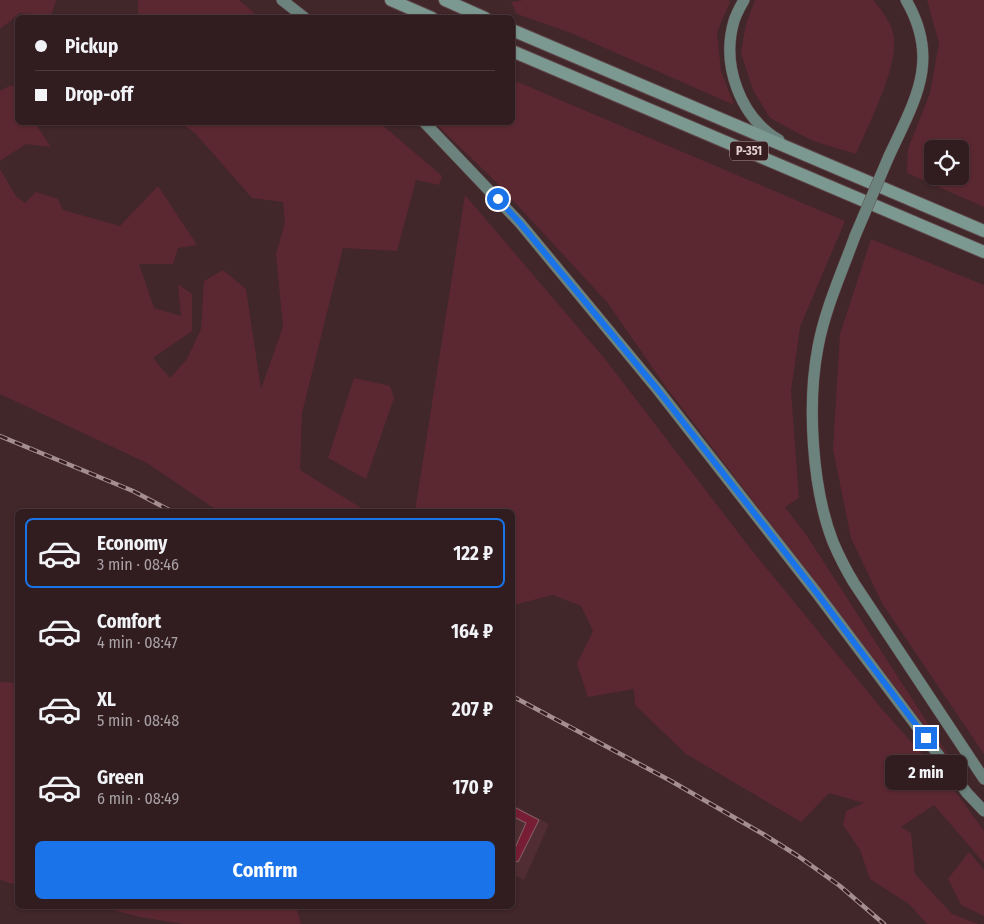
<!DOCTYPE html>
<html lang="en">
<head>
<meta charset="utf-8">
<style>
  :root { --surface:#311c20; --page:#392529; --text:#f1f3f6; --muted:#a8a1a5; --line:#4c3a3e; --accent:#1a73e8 }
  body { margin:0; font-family:"Fira Sans Condensed",sans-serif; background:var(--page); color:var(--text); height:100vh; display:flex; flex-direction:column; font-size:19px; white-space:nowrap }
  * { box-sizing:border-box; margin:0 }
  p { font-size:16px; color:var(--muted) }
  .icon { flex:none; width:28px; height:28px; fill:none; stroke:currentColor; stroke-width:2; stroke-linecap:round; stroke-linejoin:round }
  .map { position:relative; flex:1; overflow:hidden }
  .drawer { position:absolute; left:15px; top:509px; width:500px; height:400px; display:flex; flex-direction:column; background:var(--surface); border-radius:8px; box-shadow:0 1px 4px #0004,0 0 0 1px var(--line) }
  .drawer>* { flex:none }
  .banner { position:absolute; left:15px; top:15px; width:500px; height:110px; border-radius:8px; box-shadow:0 1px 4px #0004,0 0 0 1px var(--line); display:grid; align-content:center; height:110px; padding:0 20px; background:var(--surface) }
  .tools { position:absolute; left:924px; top:140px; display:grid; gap:10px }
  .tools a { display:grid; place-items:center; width:45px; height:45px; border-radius:8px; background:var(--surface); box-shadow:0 1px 4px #0004,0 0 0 1px var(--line); font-size:25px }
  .end { position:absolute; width:22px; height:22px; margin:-11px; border:6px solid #1a73e8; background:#fff; box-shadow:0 0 0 2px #fff }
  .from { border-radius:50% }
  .bubble { position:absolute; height:35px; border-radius:8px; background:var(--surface); box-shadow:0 1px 4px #0004,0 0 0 1px var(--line); font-size:16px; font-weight:700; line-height:35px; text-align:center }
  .banner b { display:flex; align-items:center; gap:18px; height:48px; font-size:19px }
  .banner b+b { border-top:1px solid var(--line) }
  .banner i { width:12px; height:12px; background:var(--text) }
  ul { padding:9px 0 0; list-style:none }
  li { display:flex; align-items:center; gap:15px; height:70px; margin:0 10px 8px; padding:0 10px; border:2px solid transparent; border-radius:8px }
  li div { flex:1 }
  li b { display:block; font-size:19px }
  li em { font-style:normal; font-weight:700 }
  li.active { border-color:var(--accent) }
  li>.icon { width:45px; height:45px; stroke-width:1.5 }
  .button { display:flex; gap:10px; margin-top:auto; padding:10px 20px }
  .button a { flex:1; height:58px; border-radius:8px; background:var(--accent); color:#fff; font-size:20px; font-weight:700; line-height:58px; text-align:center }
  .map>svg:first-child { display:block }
</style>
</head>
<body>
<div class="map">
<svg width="984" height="924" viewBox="0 0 984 924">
  <rect width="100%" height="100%" fill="#41262a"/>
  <!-- built -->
  <path fill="#502d32" d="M512,804L549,824L524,880L513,874Z"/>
  <!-- green -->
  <g fill="#5b2831" fill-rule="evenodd">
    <path d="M0,0H56L51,16L20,13L0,29Z"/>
    <path d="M138,0H239L259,17H138Z"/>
    <path d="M524,0H729L730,2L717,32L721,71L734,105L571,33L517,14L511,2Z"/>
    <path d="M755,0H873C880,7 891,23 893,33C901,63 868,125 856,154L813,141L770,118L753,90L741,53L746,24Z"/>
    <path d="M927,0H984V207L907,173L908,149L930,93L939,43ZM932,149H960V176H932Z"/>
    <path d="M513,80L845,221L800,327L791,391L799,498L785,507L807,536L956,767L666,387L607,302L496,182L435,123L512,122Z"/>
    <path d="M9,86H17L18,122L35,123L51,147L26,144L0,161V91Z"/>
    <path d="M181,123H380L442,176L439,185L416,180L397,251L343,248L302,413L300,470L366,511H218L147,463L0,394V169L16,196L25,203L36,192L58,199L63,210L120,226L158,186L197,245L178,248L173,264H139L154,308L181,316L178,284L192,294V331L153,358L170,378L187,359L201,329L204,281L223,270L246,289L261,389L283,327L276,254L285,223L283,202L252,198L195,133Z"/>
    <path d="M465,195L605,359L750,548L881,708L955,791L984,831V863L934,805L901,827L911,833L915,874L952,914L978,924H927L909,904L870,879L860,850L843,825L846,811L864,803L829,793L801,822L686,754L635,705L634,689L588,697L577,664L593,631L581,606L553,595L513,605L512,511H415Z"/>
    <path d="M871,239L984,285V754L882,603L851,538L833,449L840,334Z"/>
    <path d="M354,378L390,386L394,398L366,479L328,458Z"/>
    <path d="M0,682L17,683V885L0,880Z"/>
    <path d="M969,852L984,870V916L961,905L948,879Z"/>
    <path d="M98,906H296L301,924H183L140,917Z"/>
  </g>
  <!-- building -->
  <path fill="#771d34" stroke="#87666a" d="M512,806L539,820L518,862L512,859V855L526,823L512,816Z"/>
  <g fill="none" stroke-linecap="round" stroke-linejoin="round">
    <!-- secondary casing -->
    <g stroke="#5e4548" stroke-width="12">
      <g id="secondary">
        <path d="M282,0L305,18"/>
        <path d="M744,0C740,7 736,14 734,21C721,65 740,117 779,140"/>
        <path d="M424,122L520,223L658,390L816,592L967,793L984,811"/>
        <path d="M889,156C915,100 941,60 906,0"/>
        <path d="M855,236C842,272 825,309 818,347C807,404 812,488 833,542C839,556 846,570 854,583L984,779"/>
      </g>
    </g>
    <!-- primary casing -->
    <g stroke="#5e4548" stroke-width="14">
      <g id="primary">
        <path d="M391,0L432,18"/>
        <path d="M445,0L485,18"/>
        <path d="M512,30L984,231"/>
        <path d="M512,51L984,252"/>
      </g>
    </g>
    <!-- secondary -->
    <use href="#secondary" stroke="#6b837c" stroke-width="11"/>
    <!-- primary -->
    <use href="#primary" stroke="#7b9991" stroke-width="12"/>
    <!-- rail casing -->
    <g stroke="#a48e90" stroke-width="4.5">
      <g id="rail">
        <path d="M0,436L133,491L171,511"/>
        <path d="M512,696L671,781L763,834L798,856L840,886L884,924"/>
      </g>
    </g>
    <!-- rail -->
    <use href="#rail" stroke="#371c20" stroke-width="2.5" stroke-dasharray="8" stroke-linecap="butt"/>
    <!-- secondary-bridge casing -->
    <g stroke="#5e4548" stroke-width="12" stroke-linecap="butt">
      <path id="secondary-bridge" d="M855,236L889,156"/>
    </g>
    <!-- secondary-bridge -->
    <use href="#secondary-bridge" stroke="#6b837c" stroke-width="11"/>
  </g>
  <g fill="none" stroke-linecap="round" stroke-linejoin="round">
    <!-- route -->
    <path stroke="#1a73e8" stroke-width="6" d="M498,199L520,223L658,390L816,592L926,738"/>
  </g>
  <g text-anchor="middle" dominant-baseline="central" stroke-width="4.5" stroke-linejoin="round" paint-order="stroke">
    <!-- shield labels -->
    <rect fill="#371c20" stroke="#b09b9d" stroke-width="1" x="730" y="141.5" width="38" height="19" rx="4"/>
    <g font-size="12" font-weight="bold" fill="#e4d1d3">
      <text x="749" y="151">Р-351</text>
    </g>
  </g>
</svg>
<div class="tools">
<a><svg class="icon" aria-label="locate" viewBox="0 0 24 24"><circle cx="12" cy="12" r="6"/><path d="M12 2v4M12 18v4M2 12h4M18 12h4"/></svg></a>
</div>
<i class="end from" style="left:498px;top:199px"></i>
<i class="end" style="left:926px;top:738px"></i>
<div class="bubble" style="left:885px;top:755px;width:82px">2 min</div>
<div class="banner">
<b><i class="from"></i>Pickup</b>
<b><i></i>Drop-off</b>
</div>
<section class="drawer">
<ul>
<li class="active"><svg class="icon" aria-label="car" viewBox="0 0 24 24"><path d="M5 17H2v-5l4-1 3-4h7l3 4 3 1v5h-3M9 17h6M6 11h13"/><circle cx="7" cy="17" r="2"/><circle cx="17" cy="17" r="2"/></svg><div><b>Economy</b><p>3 min · 08:46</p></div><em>122 ₽</em></li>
<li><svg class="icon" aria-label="car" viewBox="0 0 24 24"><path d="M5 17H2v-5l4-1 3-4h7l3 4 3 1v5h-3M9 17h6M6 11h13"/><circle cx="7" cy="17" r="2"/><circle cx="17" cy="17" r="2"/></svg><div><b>Comfort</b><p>4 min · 08:47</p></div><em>164 ₽</em></li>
<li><svg class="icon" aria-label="car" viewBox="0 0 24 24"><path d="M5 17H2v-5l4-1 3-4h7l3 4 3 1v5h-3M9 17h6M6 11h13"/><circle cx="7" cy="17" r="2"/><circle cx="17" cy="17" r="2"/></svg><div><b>XL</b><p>5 min · 08:48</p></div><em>207 ₽</em></li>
<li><svg class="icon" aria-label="car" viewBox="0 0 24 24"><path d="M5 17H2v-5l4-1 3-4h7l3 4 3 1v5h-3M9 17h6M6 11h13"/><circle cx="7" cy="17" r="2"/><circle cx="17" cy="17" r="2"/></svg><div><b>Green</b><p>6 min · 08:49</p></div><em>170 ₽</em></li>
</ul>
<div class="button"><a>Confirm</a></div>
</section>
</div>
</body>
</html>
